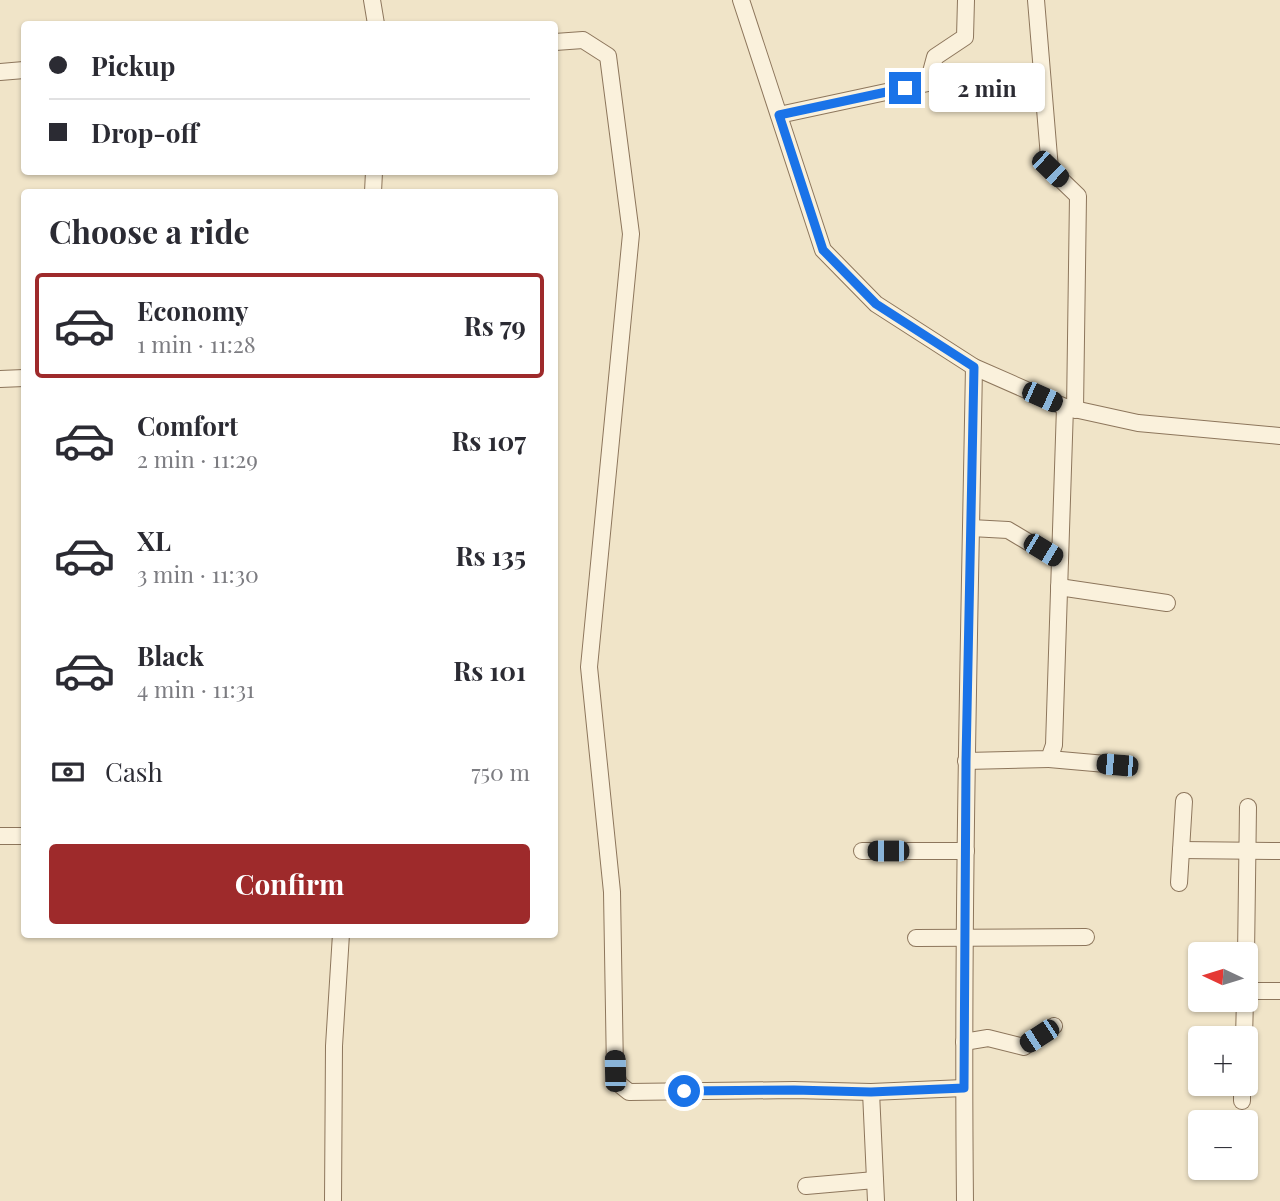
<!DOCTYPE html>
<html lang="en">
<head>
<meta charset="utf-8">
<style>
  :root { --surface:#fff; --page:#f2f2f3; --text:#2b2b33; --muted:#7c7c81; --line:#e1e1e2; --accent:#9e2a2b }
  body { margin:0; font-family:"Playfair Display",serif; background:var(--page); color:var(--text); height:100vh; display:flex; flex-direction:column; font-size:26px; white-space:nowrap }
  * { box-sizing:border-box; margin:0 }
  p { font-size:23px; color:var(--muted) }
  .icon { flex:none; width:38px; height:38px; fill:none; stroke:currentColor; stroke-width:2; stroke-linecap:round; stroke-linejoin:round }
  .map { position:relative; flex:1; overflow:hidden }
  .details { position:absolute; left:21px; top:189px; width:537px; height:749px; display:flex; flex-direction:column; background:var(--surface); border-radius:7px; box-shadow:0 2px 5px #0004 }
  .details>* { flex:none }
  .banner { position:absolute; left:21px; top:21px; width:537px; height:154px; border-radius:7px; box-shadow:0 2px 5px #0004; display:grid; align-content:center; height:154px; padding:0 28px; background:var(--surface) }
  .needle { width:46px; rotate:274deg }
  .buttons { position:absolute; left:1188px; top:942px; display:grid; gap:14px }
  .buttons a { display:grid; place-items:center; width:70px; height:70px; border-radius:7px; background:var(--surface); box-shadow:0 2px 5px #0004; font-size:35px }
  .end { position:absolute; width:32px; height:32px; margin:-16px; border:9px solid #1a73e8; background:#fff; box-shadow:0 0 0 4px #fff }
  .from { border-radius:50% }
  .bubble { position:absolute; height:49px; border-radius:7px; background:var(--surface); box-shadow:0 2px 5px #0004; font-size:23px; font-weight:700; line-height:49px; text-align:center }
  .car { position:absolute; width:21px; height:42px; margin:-21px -10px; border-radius:9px; box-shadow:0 0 5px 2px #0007; background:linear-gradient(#222 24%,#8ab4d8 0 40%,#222 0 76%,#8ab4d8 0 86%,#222 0) }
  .banner b { display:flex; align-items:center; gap:24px; height:66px; font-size:26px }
  .banner b+b { border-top:2px solid var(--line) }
  .banner i { width:18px; height:18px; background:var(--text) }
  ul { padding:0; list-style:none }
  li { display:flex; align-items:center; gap:21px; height:105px; margin:0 14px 10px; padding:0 14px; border:4px solid transparent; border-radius:7px }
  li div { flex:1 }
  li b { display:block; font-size:26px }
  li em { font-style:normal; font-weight:700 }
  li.selected { border-color:var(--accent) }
  li>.icon { width:63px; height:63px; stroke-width:1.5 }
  h2 { padding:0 28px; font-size:32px; line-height:84px }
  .pay { display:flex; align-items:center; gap:18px; height:77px; padding:0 28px; font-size:26px }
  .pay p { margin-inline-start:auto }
  .action { display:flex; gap:14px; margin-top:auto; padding:14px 28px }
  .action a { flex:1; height:80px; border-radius:7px; background:var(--accent); color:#fff; font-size:28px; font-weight:700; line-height:80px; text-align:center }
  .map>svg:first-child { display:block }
</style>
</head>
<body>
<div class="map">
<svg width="1280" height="1201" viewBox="0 0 1280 1201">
  <rect width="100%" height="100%" fill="#f0e4c8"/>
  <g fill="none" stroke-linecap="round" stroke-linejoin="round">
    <!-- minor casing -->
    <g stroke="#8d765c" stroke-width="18">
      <g id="minor">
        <path d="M372,0L376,24"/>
        <path d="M741,0L823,250L876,304L974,367L1065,407L1138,423L1280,436"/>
        <path d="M1036,0L1050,169L1078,196L1075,410"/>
        <path d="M555,42L583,40L608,56L631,234L589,667L612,892L615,1071L619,1084L629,1092L794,1090L871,1092L964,1088"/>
        <path d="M0,72L24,70"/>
        <path d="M779,115L928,83L935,57L965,37L966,0"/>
        <path d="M373,192L374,172"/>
        <path d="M0,379L24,378"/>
        <path d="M971,528L1008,530L1060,561"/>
        <path d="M1059,587L1167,603"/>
        <path d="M1049,759L1117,765"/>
        <path d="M966,761L1049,759L1054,745L1065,407"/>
        <path d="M0,836H24"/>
        <path d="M1181,850L1280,851"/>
        <path d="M862,851H966"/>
        <path d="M1179,883L1184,801"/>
        <path d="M916,938L1086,937"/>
        <path d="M1246,955L1248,807"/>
        <path d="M1246,991H1280"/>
        <path d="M1244,1038L1245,999"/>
        <path d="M964,1042L988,1038L1024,1047L1054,1026"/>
        <path d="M871,1092L876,1201"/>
        <path d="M1242,1101V1083"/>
        <path d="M806,1186L875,1180"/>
        <path d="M333,1201L334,1046L341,934"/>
        <path d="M965,1201C962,923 969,645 974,367"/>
      </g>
    </g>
    <!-- minor -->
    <use href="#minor" stroke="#faf1dc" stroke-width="16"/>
  </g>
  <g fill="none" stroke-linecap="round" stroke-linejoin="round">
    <!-- route -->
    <path stroke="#1a73e8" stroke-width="9" d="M684,1091L794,1090L871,1092L964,1088L966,761L974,367L876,304L823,250L779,115L905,88"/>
  </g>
</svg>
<div class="buttons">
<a><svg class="needle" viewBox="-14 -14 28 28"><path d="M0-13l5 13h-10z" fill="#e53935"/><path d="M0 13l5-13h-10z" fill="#7c7c81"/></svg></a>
<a>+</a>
<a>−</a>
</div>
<i class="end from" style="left:684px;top:1091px"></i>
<i class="end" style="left:905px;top:88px"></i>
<div class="bubble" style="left:929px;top:63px;width:116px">2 min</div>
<i class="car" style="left:1050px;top:169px;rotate:134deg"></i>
<i class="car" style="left:1042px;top:397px;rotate:114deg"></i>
<i class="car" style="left:1043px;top:550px;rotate:121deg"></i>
<i class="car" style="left:1117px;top:765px;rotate:275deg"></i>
<i class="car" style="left:888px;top:851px;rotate:270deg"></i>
<i class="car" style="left:1039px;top:1036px;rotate:237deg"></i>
<i class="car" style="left:615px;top:1071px;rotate:359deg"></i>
<div class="banner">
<b><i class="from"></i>Pickup</b>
<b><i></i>Drop-off</b>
</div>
<section class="details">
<h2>Choose a ride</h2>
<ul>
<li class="selected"><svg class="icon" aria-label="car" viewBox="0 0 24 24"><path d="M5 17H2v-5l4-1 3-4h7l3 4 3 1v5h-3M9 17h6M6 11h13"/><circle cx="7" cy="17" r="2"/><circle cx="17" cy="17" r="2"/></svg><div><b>Economy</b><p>1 min · 11:28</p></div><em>Rs 79</em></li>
<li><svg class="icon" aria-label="car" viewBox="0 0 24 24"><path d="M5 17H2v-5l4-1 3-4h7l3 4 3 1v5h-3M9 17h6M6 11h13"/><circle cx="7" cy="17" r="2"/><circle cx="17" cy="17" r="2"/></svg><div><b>Comfort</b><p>2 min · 11:29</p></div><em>Rs 107</em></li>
<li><svg class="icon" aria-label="car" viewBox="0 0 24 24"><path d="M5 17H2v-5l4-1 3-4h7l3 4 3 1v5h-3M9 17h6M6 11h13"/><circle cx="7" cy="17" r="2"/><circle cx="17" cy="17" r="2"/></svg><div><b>XL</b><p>3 min · 11:30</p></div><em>Rs 135</em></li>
<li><svg class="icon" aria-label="car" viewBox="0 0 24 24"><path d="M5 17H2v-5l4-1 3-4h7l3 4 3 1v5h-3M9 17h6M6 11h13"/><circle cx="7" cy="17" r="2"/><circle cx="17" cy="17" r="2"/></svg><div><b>Black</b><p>4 min · 11:31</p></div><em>Rs 101</em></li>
</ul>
<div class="pay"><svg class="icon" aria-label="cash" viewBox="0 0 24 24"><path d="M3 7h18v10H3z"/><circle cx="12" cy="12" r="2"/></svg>Cash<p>750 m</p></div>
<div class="action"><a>Confirm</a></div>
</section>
</div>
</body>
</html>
